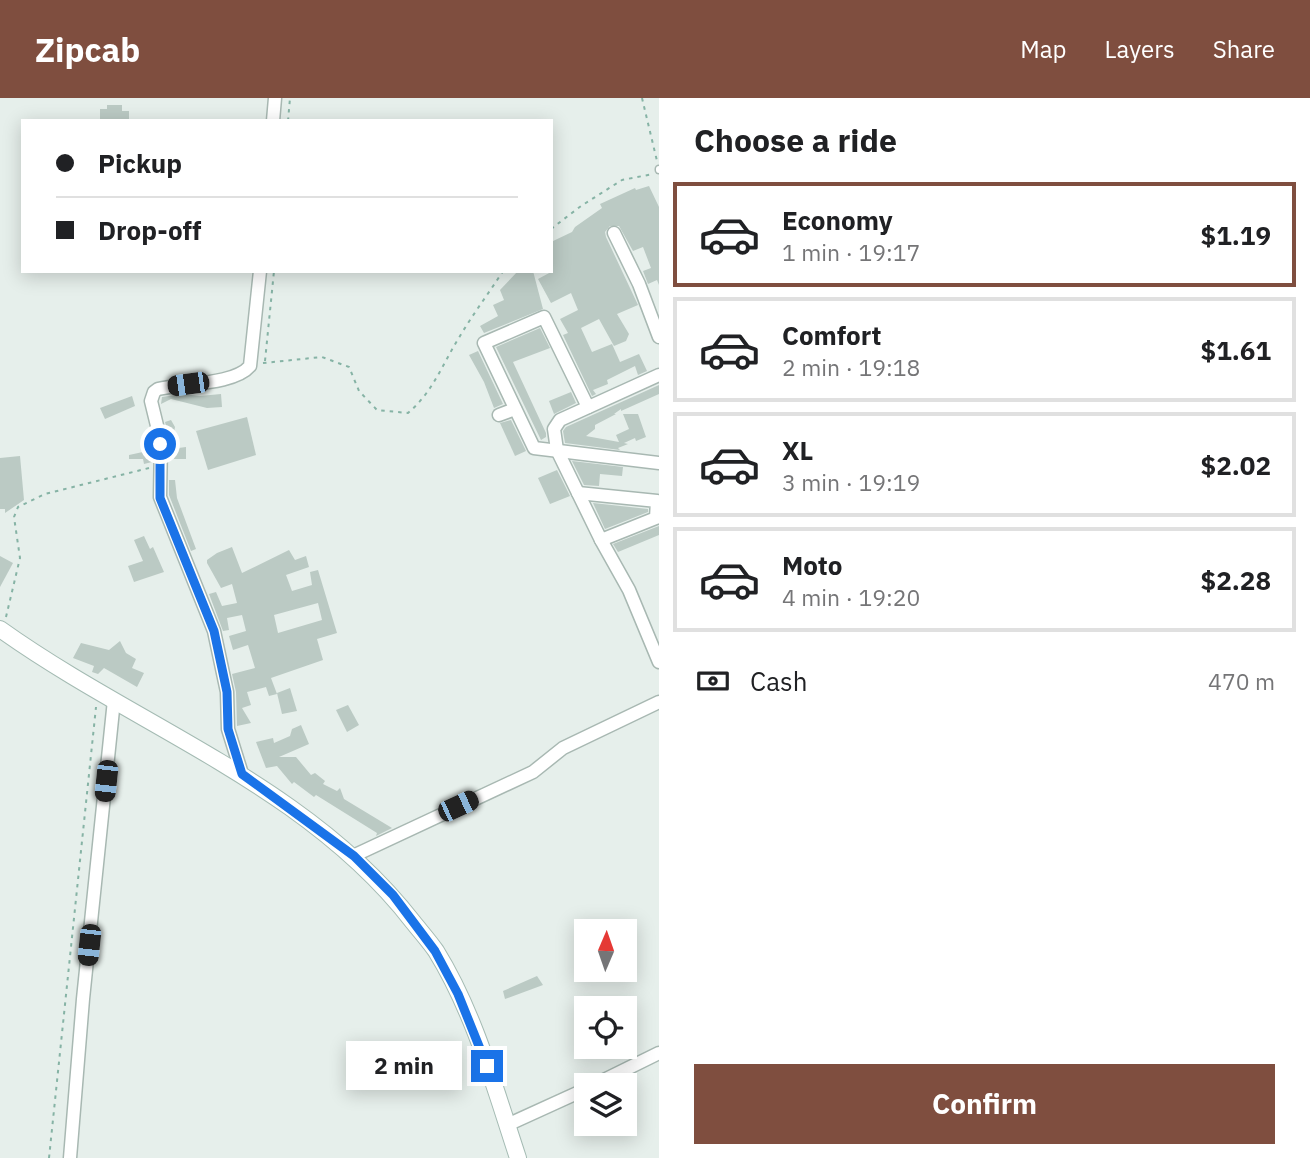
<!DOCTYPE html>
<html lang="en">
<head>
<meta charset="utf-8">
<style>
  :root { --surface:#fff; --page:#f2f2f2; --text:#202124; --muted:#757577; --line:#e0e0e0; --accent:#7f4e3f }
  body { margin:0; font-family:"IBM Plex Sans",sans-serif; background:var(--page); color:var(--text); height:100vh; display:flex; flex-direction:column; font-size:26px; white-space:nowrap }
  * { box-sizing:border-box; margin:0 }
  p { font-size:23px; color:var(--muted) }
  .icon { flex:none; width:38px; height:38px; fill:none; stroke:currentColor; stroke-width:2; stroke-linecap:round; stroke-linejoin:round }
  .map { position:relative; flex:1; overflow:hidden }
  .drawer { display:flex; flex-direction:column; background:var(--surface); width:651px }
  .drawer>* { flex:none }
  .top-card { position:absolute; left:21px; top:21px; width:532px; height:154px; border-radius:0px; box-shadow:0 4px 18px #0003; display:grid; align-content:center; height:154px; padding:0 35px; background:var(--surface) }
  .needle { width:46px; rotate:2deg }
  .tools { position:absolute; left:574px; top:821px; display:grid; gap:14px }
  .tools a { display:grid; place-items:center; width:63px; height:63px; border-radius:0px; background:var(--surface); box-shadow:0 4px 18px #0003; font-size:35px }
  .end { position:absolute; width:32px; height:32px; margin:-16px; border:9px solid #1a73e8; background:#fff; box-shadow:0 0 0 4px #fff }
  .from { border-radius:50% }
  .bubble { position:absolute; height:49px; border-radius:0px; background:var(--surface); box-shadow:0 4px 18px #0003; font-size:23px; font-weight:800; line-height:49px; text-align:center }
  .car { position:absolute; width:21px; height:42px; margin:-21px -10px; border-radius:9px; box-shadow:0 0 5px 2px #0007; background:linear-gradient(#222 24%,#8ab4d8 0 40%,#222 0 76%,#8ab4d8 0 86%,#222 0) }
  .top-card b { display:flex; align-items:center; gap:24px; height:66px; font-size:26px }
  .top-card b+b { border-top:2px solid var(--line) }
  .top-card i { width:18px; height:18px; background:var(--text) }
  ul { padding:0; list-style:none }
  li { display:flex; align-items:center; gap:21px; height:105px; margin:0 14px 10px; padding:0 21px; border:4px solid var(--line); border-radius:0px }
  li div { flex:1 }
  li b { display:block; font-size:26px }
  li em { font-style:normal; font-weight:800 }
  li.selected { border-color:var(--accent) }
  li>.icon { width:63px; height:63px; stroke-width:1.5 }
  h2 { padding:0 35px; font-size:32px; line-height:84px }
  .pay { display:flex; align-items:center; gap:18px; height:77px; padding:0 35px; font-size:26px }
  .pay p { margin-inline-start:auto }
  .cta { display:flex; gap:14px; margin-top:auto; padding:14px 35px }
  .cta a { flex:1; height:80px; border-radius:0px; background:var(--accent); color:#fff; font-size:28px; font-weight:800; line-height:80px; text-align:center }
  header { display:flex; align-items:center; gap:42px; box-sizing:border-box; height:98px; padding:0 35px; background:var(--accent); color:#fff }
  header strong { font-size:33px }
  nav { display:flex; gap:38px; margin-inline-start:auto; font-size:24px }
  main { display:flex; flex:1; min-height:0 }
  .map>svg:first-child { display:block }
</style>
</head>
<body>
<header>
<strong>Zipcab</strong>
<nav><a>Map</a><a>Layers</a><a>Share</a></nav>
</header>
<main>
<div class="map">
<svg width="659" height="1060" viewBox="0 0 659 1060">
  <rect width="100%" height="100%" fill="#e6efeb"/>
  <!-- building -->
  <g fill="#bbcac4" fill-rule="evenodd">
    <path d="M107,7H122V13H129V23H100V11H107Z"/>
    <path d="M649,88L659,109V187L657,182L648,186L643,173L651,170L643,149L633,153L619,128H610L605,134L606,139L638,207L617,216L629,236L626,243L614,248L599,221L581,230L592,254L612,246L620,264L639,256L647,273L638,277L635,268L607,282L608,286L593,292L596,296L592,298L563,237L568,235L560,221L578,212L571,195L551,205L538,181L551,174V144L572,134L575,129L602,110L600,106L635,90L636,92Z"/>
    <path d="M518,173H533L543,211L484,235L480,228L498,218L493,207L504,202L500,192Z"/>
    <path d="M540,230L550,250L513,264L546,335V339L541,342L496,249Z"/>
    <path d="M478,253L503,306L494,310L484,284L469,257Z"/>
    <path d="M659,287V296L621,313V311L614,316H616L595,327V331L586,338L619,344L616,337L629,331L623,316H638L646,339L636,343L635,340L624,345L628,346L618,350L620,352L565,345L563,333L566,329Z"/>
    <path d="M571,294L576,305L554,316L549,303Z"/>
    <path d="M182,296L200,298L221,296L222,309L207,310L171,301L161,306L162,299Z"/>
    <path d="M132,298L135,308L105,321L100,310Z"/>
    <path d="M247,319L256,357L208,372L196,333Z"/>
    <path d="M171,322L175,329L171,351L186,349V361H169L170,342L165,324Z"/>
    <path d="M511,322L526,353L515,358L500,325Z"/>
    <path d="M152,352V364L144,366L143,361H129V357Z"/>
    <path d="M20,358L24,402L5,415V411H0V360Z"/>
    <path d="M572,363L623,369L622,378L600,376L599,388L584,387Z"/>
    <path d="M557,372L570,398L550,406L538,380Z"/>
    <path d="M169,382H175L177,400L196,451L191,453L169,397Z"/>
    <path d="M593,405L648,411V414L605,431Z"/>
    <path d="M659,428V437L618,454L613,446Z"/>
    <path d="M144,438L150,451L153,449L164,474L134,484L128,468L143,463L134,442Z"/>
    <path d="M232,449L242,475L289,452L295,462L306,458L309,469L286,477L292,493L312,487L310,474L318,472L337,535L317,541L323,562L271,580L277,596L269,598L266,589L247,594L251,607L242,610L251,625L237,628L236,594L232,576L255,570L248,547L233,552L229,538L246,533L242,517L227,520L229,532L223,533L209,496L216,494L222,508L237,505L232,486L221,490L207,465V462L217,455ZM318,505L322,522L278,535L274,517Z"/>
    <path d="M0,458L13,465L0,489Z"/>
    <path d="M120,543L126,555L136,561L132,570L144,575L137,589L104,570L98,576L92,574L94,568L73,560L81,545L109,552Z"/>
    <path d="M290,590L297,613L282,616L277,595Z"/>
    <path d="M348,607L359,627L347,634L336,612Z"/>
    <path d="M301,627L309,646L279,659H296L311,677L315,675L325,683L323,686L337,693L340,690L344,701L392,730L376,738L377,735L316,697L314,699L294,684L292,686L277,668L266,670L256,644L273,640L274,645L290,638L292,631Z"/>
    <path d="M537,878L543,887L505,901L503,893Z"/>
  </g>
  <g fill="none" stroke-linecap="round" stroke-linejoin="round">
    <!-- lane casing -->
    <g stroke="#a8b8b2" stroke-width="9">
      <path id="lane" d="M659,72V71"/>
    </g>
    <!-- street casing -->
    <g stroke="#a8b8b2" stroke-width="15">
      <g id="street">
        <path d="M273,23L275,0"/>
        <path d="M614,135L639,186L659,239"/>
        <path d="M659,277L560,322L554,331L557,352L601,442L629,492L659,564"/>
        <path d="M588,309L544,219L484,245L534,350L659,365"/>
        <path d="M499,317L515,311"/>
        <path d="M578,395L657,403L656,420L601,442"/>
        <path d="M242,676L228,631L227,594L214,533L160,399L161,344L151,303L154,294L158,291C183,285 234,287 250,268L260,173"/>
        <path d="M353,758L533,674L563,650L659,604"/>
        <path d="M594,987L659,955"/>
        <path d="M507,1027L586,991"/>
        <path d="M70,1060L83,901L114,602"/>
      </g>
    </g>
    <!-- secondary casing -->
    <g stroke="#a4bbb3" stroke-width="18">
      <path id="secondary" d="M0,531C137,629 307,687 413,824C421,834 429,843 436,853C475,916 495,991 518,1060"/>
    </g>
    <!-- path -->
    <g stroke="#86b3a5" stroke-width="2" stroke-dasharray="3.5 5" stroke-linecap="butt">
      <path d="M642,0L657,63"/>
      <path d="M288,23L290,0"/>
      <path d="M551,131L581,108L622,82L653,76"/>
      <path d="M265,263L274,173"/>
      <path d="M263,265L322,259L349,269L359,293L377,312L408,315C433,294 443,265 460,238C473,216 489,195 503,173"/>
      <path d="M6,519L20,460L14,419L18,409L45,396L149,370"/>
      <path d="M49,1060L96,609"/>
    </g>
    <!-- lane -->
    <use href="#lane" stroke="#fff" stroke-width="6"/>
    <!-- street -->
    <use href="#street" stroke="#fff" stroke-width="12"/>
    <!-- secondary -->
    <use href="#secondary" stroke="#fff" stroke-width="16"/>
  </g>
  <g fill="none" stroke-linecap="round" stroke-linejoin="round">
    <!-- route -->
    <path stroke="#1a73e8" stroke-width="9" d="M160,346V400L214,533L227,594L228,631L242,676L354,758L393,797L435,853L458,896L487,968"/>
  </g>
</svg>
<div class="tools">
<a><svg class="needle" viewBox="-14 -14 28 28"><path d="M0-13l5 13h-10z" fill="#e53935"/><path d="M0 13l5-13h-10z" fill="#757577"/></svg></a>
<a><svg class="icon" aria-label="locate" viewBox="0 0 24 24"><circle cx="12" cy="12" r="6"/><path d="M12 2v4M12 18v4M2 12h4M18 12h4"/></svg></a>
<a><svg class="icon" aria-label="layers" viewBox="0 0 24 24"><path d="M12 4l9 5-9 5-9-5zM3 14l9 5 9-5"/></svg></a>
</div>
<i class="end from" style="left:160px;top:346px"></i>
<i class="end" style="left:487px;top:968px"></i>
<div class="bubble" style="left:346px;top:943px;width:116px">2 min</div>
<i class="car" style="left:188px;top:286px;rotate:262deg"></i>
<i class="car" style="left:106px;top:683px;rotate:186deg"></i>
<i class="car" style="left:458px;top:708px;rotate:65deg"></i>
<i class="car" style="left:89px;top:847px;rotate:186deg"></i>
<div class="top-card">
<b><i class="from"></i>Pickup</b>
<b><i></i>Drop-off</b>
</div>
</div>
<section class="drawer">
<h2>Choose a ride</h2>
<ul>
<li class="selected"><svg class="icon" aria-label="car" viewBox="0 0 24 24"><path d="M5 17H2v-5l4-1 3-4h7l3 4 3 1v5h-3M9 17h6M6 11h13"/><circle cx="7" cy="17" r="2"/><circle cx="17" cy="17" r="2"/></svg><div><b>Economy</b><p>1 min · 19:17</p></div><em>$1.19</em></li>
<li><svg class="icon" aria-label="car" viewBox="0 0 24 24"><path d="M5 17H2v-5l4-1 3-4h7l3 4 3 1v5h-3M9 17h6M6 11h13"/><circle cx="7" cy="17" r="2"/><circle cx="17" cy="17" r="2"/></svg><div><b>Comfort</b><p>2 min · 19:18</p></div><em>$1.61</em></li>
<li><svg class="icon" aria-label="car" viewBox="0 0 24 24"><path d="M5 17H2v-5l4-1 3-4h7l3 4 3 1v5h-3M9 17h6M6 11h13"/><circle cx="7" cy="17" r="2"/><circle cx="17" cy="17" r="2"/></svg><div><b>XL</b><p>3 min · 19:19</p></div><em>$2.02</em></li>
<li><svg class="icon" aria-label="car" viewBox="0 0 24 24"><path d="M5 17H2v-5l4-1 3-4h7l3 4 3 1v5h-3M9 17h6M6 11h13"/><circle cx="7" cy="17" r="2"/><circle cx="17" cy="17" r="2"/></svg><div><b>Moto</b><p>4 min · 19:20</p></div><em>$2.28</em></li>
</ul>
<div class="pay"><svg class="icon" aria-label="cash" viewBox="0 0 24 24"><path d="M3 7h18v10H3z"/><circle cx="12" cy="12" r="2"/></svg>Cash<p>470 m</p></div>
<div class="cta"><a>Confirm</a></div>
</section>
</main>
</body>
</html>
